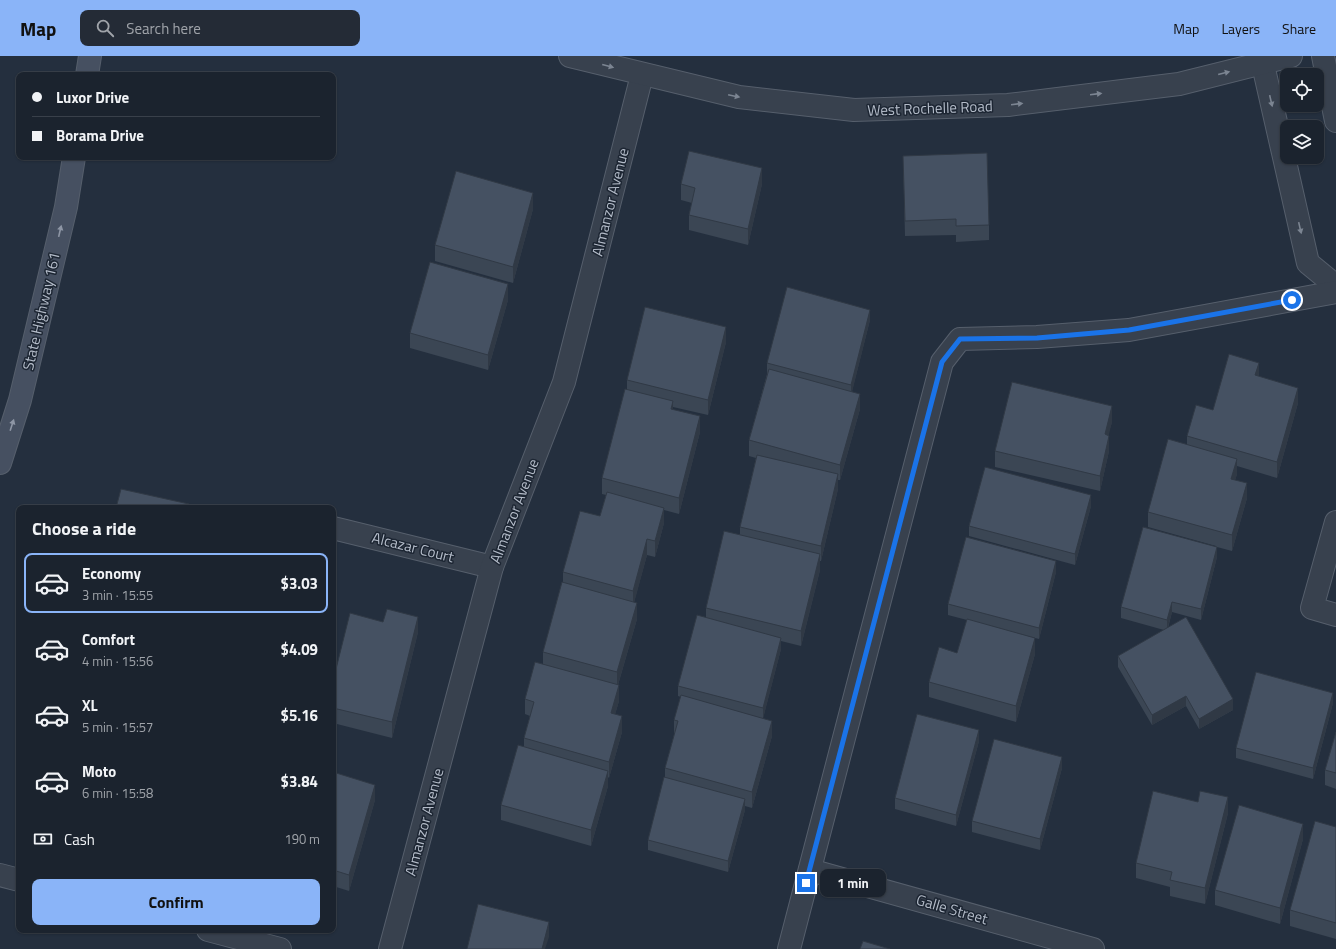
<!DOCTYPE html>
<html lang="en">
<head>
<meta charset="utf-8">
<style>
  :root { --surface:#1b232e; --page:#242b36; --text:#f1f3f6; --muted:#a0a4aa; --line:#39404a; --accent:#8ab4f8 }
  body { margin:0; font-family:"Titillium Web",sans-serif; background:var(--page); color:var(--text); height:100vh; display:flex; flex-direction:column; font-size:15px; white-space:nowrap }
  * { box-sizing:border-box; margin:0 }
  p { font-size:13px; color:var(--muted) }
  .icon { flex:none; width:22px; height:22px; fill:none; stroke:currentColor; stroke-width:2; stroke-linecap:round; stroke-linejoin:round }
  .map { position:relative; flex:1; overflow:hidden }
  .sheet { position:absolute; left:16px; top:449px; width:320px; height:428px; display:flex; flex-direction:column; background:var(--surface); border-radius:8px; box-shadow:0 1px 3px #0004,0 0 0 1px var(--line) }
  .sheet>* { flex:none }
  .top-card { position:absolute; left:16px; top:16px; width:320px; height:88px; border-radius:8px; box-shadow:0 1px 3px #0004,0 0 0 1px var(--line); display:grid; align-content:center; height:88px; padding:0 16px; background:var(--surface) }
  .controls { position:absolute; left:1280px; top:12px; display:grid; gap:8px }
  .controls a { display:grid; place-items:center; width:44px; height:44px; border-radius:8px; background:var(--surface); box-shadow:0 1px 3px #0004,0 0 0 1px var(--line); font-size:20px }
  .end { position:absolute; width:18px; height:18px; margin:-9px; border:5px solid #1a73e8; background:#fff; box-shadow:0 0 0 2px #fff }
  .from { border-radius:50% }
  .bubble { position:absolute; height:28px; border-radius:8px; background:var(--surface); box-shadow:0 1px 3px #0004,0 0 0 1px var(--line); font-size:13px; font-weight:700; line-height:28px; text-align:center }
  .top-card b { display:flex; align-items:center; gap:14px; height:38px; font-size:15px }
  .top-card b+b { border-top:1px solid var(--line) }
  .top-card i { width:10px; height:10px; background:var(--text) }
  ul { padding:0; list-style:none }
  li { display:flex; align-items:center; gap:12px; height:60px; margin:0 8px 6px; padding:0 8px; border:2px solid transparent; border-radius:8px }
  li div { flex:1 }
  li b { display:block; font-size:15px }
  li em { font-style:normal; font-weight:700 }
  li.selected { border-color:var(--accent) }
  li>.icon { width:36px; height:36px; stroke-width:1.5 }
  h2 { padding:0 16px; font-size:18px; line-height:48px }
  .pay { display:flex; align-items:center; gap:10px; height:44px; padding:0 16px; font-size:15px }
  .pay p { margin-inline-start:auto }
  .button { display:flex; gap:8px; margin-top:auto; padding:8px 16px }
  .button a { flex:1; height:46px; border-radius:8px; background:var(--accent); color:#111; font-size:16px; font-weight:700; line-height:46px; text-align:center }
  header { display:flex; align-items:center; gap:24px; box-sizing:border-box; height:56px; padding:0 20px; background:var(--accent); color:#111 }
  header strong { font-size:19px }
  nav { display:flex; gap:22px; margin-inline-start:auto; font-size:14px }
  .search { width:280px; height:36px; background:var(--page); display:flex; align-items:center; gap:10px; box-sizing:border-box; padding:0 14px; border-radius:8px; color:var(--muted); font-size:15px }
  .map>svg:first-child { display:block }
</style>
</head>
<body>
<header>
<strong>Map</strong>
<div class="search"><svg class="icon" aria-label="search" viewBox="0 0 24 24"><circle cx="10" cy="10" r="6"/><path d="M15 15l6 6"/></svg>Search here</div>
<nav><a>Map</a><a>Layers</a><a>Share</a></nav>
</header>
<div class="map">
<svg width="1336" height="893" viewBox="0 0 1336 893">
  <rect width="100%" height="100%" fill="#242f3e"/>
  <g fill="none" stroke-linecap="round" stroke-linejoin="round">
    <!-- minor casing -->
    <g stroke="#565f6c" stroke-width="24">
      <g id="minor">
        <path d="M1261,0L1308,207L1336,230"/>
        <path d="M1323,0L1336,65"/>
        <path d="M1336,466L1312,552L1336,559"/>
        <path d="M333,472L492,511"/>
        <path d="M810,814L1093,893"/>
        <path d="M0,819L19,824"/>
        <path d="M208,874L280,893"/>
        <path d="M390,893L492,511L564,326L642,19"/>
        <path d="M789,893L942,306L960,283L1037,281L1129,274L1336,236"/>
      </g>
    </g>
    <!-- tertiary casing -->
    <g stroke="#565f6c" stroke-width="24">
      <path id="tertiary" d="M570,0L739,41L854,54L1008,49L1179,28L1291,0"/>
    </g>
    <!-- secondary casing -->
    <g stroke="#565f6c" stroke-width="24">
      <g id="secondary">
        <path d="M87,19L90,0"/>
        <path d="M0,407L20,344L66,151L74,101"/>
      </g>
    </g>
    <!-- minor -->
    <use href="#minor" stroke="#38414e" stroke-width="22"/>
    <!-- tertiary -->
    <use href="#tertiary" stroke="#38414e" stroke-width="22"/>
    <!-- secondary -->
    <use href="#secondary" stroke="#465061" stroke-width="22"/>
  </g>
  <!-- wall -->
  <g fill="#3b4654">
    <path d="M903,100L989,169V184L956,186V179L905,180Z"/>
    <path d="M681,128H762L748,189L689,174V159L692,147L681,144Z"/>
    <path d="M533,153L513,227L435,205V189Z"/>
    <path d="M508,244L488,314L410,292V277Z"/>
    <path d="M870,264L852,335L860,353L840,424H838V433L821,505H820V514L801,590L781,585V593L763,662L772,680L752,752L745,750V754L728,816L648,794V784L665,721V712L674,679V664L681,641L678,640V630L706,562V552L740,478V471L756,402L749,400V384L767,318V307Z"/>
    <path d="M726,286L708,359L673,351V353L700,376L679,458L664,454V467L655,501L647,499L634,546L637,563L618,629L619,645L615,658L622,676L609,722L608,721V730L591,790L501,764V749L524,691V682L530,660L525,658V643L543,608V596L563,527V516L600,460L606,439L602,438V422L627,333V324Z"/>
    <path d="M1259,320L1298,347L1277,422L1237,410V418L1235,424L1247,442L1232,495L1217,491V501L1201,564L1172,556L1168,572L1233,654L1199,673L1186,650L1152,669L1118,611V600L1164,574L1121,562V551L1216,490L1148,471V456L1187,388V380L1213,354Z"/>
    <path d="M1112,366L1108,379L1109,395L1100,435L995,411V395Z"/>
    <path d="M1091,450L1075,509L969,480V470Z"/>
    <path d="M1056,516L1039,583L986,569L1035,598L1016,666L929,641V626L957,597L967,564L948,559V548Z"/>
    <path d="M418,576L392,682L333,667V625Z"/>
    <path d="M1333,647L1313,723L1236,702V692Z"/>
    <path d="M1336,676V733L1325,729V714Z"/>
    <path d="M979,685L956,770L895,753V742Z"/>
    <path d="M1062,712L1040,794L972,776V765Z"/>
    <path d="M333,716L375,744L349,835L333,830Z"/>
    <path d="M1228,757L1205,848L1170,840V831L1136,822V807Z"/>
    <path d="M1336,771V883L1290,870V854Z"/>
    <path d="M1303,783L1280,868L1215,849V834Z"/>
  </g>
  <!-- shaded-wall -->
  <g fill="#303945">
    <path d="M762,112V128L748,189V173Z"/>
    <path d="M533,137V153L513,227V211Z"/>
    <path d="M508,228V244L488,314V299Z"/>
    <path d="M870,254V264L851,340V329Z"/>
    <path d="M726,271V286L708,359V344Z"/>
    <path d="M1259,307V323L1255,319Z"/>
    <path d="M1298,332V347L1277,422V406Z"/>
    <path d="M860,338V353L840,424V409Z"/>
    <path d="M673,345V360L671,353Z"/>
    <path d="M1112,350V366L1105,394V378Z"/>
    <path d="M700,360V376L679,458V442Z"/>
    <path d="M1109,380V395L1100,435V420Z"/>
    <path d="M1237,403V418L1231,438V423Z"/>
    <path d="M838,418V433L821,505V490Z"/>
    <path d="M1247,427V442L1232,495V479Z"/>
    <path d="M1091,439V450L1075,509V498Z"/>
    <path d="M664,452V467L655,501V485Z"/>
    <path d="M647,483V499L633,551V535Z"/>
    <path d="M1217,491V501L1201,564V553Z"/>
    <path d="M820,498V514L801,590V575Z"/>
    <path d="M1056,505V516L1039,583V572Z"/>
    <path d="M1172,546V556L1167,574V564Z"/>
    <path d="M637,547V563L617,632V616Z"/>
    <path d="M418,561V576L392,682V666Z"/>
    <path d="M781,582V593L763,663V652Z"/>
    <path d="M1035,582V598L1016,666V650Z"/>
    <path d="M619,629V645L611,673V657Z"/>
    <path d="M1333,637V647L1313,723V712Z"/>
    <path d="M1186,640V650L1152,669V659Z"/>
    <path d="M1233,643V654L1199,673V663Z"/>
    <path d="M622,660V676L609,722V706Z"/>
    <path d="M772,665V680L752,752V736Z"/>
    <path d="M979,674V685L956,770V759Z"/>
    <path d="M1062,701V712L1040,794V783Z"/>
    <path d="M608,715V730L591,790V774Z"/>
    <path d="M375,729V744L349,835V819Z"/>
    <path d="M1228,741V757L1205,848V832Z"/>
    <path d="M745,743V754L728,816V805Z"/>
    <path d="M1303,768V783L1280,868V852Z"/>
    <path d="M549,866V881L545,893H542Z"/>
  </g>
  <!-- building -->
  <g fill="#455162" stroke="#303945">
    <path d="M689,95L762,112L748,173L689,159L695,132L681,128Z"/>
    <path d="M987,97L989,169L956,170V163L905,165L903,100Z"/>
    <path d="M456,115L533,137L513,211L435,189Z"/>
    <path d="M430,206L508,228L488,299L410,277Z"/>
    <path d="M787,231L870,254L851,329L767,307Z"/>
    <path d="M645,251L726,271L708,344L627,324Z"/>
    <path d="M1229,298L1259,307L1255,319L1298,332L1277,406L1187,380L1196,349L1213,354Z"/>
    <path d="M769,313L860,338L840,409L749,384Z"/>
    <path d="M1012,326L1112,350L1105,378L1109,380L1100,420L995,395Z"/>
    <path d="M625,333L673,345L671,353L700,360L679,442L602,422Z"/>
    <path d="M1168,383L1237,403L1231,423L1247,427L1232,479L1148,456Z"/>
    <path d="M757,399L838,418L821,490L740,471Z"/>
    <path d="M985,411L1091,439L1075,498L969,470Z"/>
    <path d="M121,433L189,448L188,452H116Z"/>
    <path d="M607,436L664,452L655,485L647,483L633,535L563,516L580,455L600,460Z"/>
    <path d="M1143,471L1217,491L1201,553L1172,546L1167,564L1121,551Z"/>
    <path d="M724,475L820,498L801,575L706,552Z"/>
    <path d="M966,481L1056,505L1039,572L948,548Z"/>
    <path d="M562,526L637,547L617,616L543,596Z"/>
    <path d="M387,553L418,561L392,666L333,652V625L350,557L383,566Z"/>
    <path d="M697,559L781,582L763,652L678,630Z"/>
    <path d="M1186,561L1233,643L1199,663L1186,640L1152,659L1118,600Z"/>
    <path d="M967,563L1035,582L1016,650L929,626L939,591L957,597Z"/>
    <path d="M535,606L619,629L611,657L622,660L609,706L524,682L534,646L525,643Z"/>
    <path d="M1256,616L1333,637L1313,712L1236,692Z"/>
    <path d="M681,639L772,665L752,736L665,712L678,665L674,664Z"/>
    <path d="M917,658L979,674L956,759L895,742Z"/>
    <path d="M1336,676V717L1325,714Z"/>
    <path d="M994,683L1062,701L1040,783L972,765Z"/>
    <path d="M518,689L608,715L591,774L501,749Z"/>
    <path d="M333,716L375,729L349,819L333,814Z"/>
    <path d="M664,721L745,743L728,805L648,784Z"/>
    <path d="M1153,735L1198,746L1200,735L1228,741L1205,832L1170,824L1172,816L1136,807Z"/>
    <path d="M1239,749L1303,768L1280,852L1215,834Z"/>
    <path d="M1315,765L1336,771V867L1290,854Z"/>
    <path d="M478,848L549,866L542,893H467Z"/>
    <path d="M863,885L890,893H860Z"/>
  </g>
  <!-- one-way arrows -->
  <defs><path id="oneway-solid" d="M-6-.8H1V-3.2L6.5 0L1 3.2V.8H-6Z"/></defs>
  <g fill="#7c8592">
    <use href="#oneway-solid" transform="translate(608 10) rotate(15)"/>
    <use href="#oneway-solid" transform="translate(1224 17) rotate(-14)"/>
    <use href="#oneway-solid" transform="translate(1096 38) rotate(-7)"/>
    <use href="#oneway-solid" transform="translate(734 40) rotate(12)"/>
    <use href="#oneway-solid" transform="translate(1271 45) rotate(77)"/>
    <use href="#oneway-solid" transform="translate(1017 48) rotate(-7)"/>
    <use href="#oneway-solid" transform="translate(1300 172) rotate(77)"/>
  </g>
  <g fill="#8e96a5">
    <use href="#oneway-solid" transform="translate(60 175) rotate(-77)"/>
    <use href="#oneway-solid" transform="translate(12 369) rotate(-72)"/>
  </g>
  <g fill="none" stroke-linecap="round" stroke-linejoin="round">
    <!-- route -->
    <path stroke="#1a73e8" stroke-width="5" d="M806,827L942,306L960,283L1037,282L1129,274L1292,244"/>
  </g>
  <g text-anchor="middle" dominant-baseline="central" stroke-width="3" stroke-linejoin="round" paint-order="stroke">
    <!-- street labels -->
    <g font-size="15" fill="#b4bcc9" stroke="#1d2633">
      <text transform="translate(930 52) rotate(-2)">West Rochelle Road</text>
      <text transform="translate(610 146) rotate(-76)">Almanzor Avenue</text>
      <text transform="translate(41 255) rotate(-77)">State Highway 161</text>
      <text transform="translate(514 455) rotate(-69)">Almanzor Avenue</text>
      <text transform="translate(413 491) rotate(14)">Alcazar Court</text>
      <text transform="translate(424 766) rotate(-75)">Almanzor Avenue</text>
      <text transform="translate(952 853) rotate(16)">Galle Street</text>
    </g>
  </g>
</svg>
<div class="controls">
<a><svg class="icon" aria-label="locate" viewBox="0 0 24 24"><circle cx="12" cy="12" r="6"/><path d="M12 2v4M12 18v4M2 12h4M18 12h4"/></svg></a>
<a><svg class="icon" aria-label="layers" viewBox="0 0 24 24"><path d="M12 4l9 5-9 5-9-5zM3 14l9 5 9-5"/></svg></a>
</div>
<i class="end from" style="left:1292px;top:244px"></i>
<i class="end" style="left:806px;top:827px"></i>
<div class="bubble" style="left:820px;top:813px;width:66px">1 min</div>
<div class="top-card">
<b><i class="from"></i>Luxor Drive</b>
<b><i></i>Borama Drive</b>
</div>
<section class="sheet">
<h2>Choose a ride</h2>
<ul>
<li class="selected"><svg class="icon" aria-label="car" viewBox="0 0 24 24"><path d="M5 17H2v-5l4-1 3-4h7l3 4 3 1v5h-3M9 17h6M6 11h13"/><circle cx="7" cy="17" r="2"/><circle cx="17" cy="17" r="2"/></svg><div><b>Economy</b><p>3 min · 15:55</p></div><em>$3.03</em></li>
<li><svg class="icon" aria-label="car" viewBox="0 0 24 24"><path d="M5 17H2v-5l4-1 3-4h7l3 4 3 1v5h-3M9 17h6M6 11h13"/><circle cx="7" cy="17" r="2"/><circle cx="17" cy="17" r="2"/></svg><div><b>Comfort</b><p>4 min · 15:56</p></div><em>$4.09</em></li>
<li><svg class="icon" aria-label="car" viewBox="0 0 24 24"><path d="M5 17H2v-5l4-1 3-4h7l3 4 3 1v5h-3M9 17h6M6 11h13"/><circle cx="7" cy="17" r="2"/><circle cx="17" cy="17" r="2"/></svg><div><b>XL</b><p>5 min · 15:57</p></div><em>$5.16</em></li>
<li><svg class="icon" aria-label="car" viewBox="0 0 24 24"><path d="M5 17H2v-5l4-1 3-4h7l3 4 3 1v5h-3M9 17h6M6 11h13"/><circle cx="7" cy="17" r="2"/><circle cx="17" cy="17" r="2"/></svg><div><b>Moto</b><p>6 min · 15:58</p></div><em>$3.84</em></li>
</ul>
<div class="pay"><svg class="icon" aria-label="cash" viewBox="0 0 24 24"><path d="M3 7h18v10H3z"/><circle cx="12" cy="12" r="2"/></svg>Cash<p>190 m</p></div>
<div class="button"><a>Confirm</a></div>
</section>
</div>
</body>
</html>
